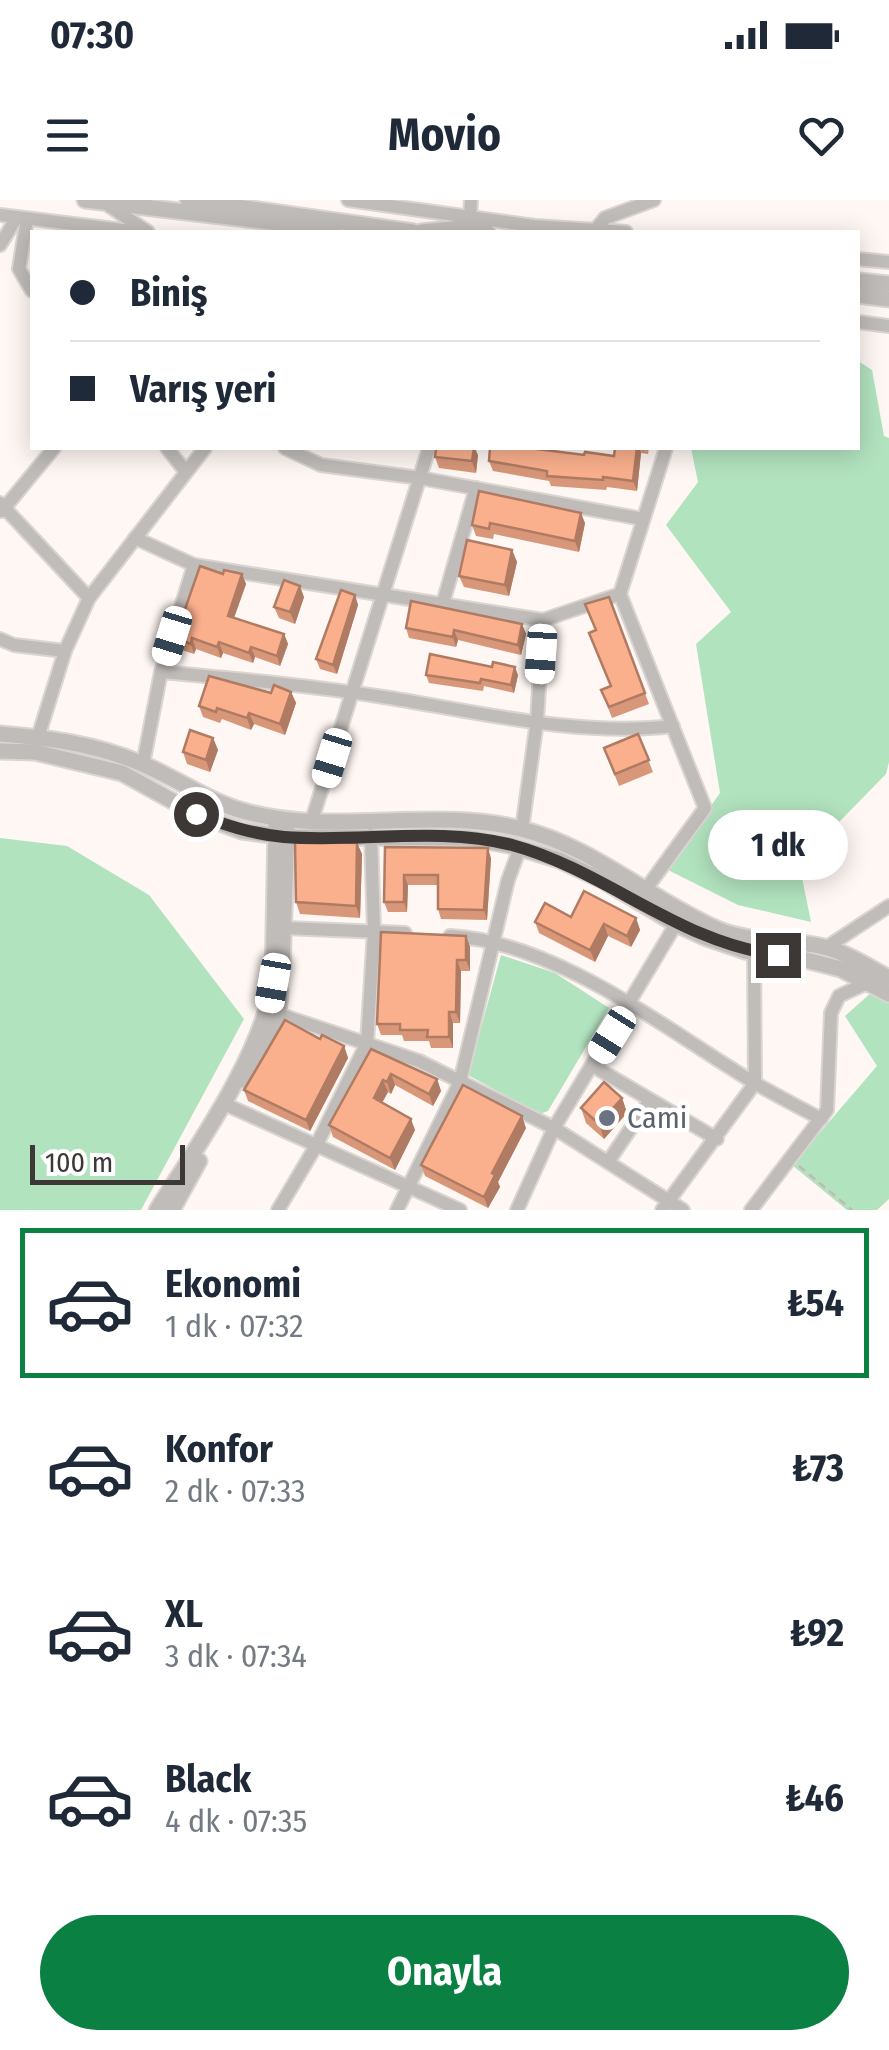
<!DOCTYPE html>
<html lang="tr">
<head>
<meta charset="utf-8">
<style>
  :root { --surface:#fff; --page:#f2f2f3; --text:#1f2937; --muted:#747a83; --line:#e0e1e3; --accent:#0b8043 }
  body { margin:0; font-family:"Fira Sans Condensed",sans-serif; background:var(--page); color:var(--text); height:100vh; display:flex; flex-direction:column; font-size:38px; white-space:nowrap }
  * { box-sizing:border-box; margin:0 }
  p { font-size:32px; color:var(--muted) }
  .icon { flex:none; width:55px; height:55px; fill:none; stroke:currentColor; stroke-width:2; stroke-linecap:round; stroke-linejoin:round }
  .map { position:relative; height:1010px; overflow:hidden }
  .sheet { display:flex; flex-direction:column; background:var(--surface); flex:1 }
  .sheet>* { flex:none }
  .guide { position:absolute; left:30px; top:30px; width:830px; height:220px; border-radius:0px; box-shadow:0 5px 25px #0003; display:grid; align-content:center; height:220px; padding:0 40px; background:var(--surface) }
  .scale { position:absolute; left:30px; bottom:25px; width:155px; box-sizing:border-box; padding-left:10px; border:5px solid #3d3836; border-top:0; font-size:28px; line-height:35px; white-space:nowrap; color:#3d3836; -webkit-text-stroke:8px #fff; paint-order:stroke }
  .end { position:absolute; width:45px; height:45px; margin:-22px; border:12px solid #3d3836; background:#fff; box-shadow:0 0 0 5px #fff }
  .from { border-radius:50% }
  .bubble { position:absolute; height:70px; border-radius:35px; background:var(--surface); box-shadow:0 5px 25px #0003; font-size:32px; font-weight:700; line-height:70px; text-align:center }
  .car { position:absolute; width:30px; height:60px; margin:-30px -15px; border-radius:12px; box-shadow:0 0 8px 2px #0007; background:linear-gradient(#fff 24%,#345 0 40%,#fff 0 76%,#345 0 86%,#fff 0) }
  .guide b { display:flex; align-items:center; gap:35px; height:95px; font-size:38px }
  .guide b+b { border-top:2px solid var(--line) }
  .guide i { width:25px; height:25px; background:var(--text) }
  ul { padding:18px 0 0; list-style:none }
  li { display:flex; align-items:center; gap:30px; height:150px; margin:0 20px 15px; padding:0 20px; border:5px solid transparent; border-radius:0px }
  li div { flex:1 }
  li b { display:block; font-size:38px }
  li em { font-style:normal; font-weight:700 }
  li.on { border-color:var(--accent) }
  li>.icon { width:90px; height:90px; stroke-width:1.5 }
  .action { display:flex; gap:20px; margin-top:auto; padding:20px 40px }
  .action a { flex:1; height:115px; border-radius:60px; background:var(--accent); color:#fff; font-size:40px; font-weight:700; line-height:115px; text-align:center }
  .status { display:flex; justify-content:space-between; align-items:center; height:70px; padding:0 50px; background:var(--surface); direction:ltr }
  .status svg { height:28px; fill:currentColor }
  header { display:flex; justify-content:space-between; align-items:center; height:130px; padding:0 40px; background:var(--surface); font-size:45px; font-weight:700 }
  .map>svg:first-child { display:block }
</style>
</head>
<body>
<div class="status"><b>07:30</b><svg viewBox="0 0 49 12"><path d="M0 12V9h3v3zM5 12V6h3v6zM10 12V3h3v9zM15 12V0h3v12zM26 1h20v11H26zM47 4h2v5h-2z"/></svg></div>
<header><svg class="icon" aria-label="menu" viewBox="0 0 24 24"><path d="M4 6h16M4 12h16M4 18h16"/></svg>Movio<svg class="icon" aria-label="heart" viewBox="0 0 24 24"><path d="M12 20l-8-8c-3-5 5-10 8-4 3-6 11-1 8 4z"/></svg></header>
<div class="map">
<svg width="889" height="1010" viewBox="0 0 889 1010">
  <rect width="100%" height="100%" fill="#fef7f3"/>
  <!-- green -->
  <g fill="#b2e3bf">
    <path d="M858,161L872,170L884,236L889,238V562L886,574L799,663L811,722L738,705L666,669L720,593L696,444L731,412L666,325L698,282L691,248H858Z"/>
    <path d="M0,638L67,646L149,695L244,819L141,1010H0Z"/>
    <path d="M501,755L555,773L609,808L548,911L539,914L468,875Z"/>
    <path d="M872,792L889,802V999L877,1010H847L792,965L877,866L845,816Z"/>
  </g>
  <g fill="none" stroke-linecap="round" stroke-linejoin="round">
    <!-- minor casing -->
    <g stroke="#dbd5d1" stroke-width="16">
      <g id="minor">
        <path d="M348,0L470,17L471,0"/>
        <path d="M105,3L148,32"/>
        <path d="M0,15L138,32"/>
        <path d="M27,19L19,69L32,91"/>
        <path d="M468,27L470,17L534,26L626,32"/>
        <path d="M596,29L605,18L654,0"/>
        <path d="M0,45L17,17"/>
        <path d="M858,59L889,62"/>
        <path d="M858,122L889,126"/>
        <path d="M167,248L186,272"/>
        <path d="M285,248L321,265L420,278L643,319"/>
        <path d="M0,303L89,398"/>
        <path d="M2,311L54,248"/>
        <path d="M135,338L194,365L543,420L620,394"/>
        <path d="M443,403L476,288"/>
        <path d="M0,439L14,445L65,451"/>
        <path d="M161,472L194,365"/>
        <path d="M38,537L65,451L89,398L205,248"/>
        <path d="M143,564L161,472C238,479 315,486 390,498C482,513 580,537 673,526"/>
        <path d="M311,623L429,248"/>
        <path d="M522,629L537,521L543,420"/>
        <path d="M646,689L705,608L620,394L666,248"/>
        <path d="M286,728L405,733"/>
        <path d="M450,736C556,742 664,828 753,882C775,895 799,907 821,919"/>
        <path d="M827,747L889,706"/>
        <path d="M278,814L419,861L554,928L683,1010"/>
        <path d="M593,866L717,939"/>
        <path d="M229,906L460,1010"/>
        <path d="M608,962L650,900"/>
        <path d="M278,1010L316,946L367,843L374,731L371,635"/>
        <path d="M397,1010L460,882L508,680L520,648"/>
        <path d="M517,1010L554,928L676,724"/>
        <path d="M662,1010L755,883L754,752"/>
        <path d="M751,1010L827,910L831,813L839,796L869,782"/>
      </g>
    </g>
    <!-- tertiary casing -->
    <g stroke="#dbd5d1" stroke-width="19">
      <g id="tertiary">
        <path d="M85,0L288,24L334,32"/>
        <path d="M188,0L413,32"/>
        <path d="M479,30L487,32"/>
        <path d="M422,32L463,28"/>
        <path d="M858,81L889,84"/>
        <path d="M858,95L889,99"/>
        <path d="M0,534C49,538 95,544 140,563C175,577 205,600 243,611C334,637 430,606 521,629C594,647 649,699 717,729C752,744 792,738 828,748C849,754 870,768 889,778"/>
        <path d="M0,551L35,552L122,573L196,614L242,631L287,637L468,638L509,645L559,660L604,681L676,724L704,737L745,751L802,759L841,769L889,794"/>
        <path d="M282,768L287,627"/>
        <path d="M244,880L278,814L280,791"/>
        <path d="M157,1010C197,947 261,856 273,783L276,626"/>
        <path d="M172,1010L199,961"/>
      </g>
    </g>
    <!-- path -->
    <path stroke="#c0bab7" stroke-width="2.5" stroke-dasharray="8 5" stroke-linecap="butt" d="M799,966L852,1010"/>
    <!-- minor -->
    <use href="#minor" stroke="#c0bcb9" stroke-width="12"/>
    <!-- tertiary -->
    <use href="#tertiary" stroke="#c0bcb9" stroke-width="15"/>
  </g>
  <!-- wall -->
  <g fill="#d89779">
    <path d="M606,248H649L648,254L641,253L637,291L607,287L606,290L551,286L549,281L493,271L489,261L584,255L614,256L615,249Z"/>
    <path d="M478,255L476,273L439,268L435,257Z"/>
    <path d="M479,291L585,323L579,352L494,334L493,339L476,336L472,325Z"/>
    <path d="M512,350L517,362L509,396L464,387L459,376Z"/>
    <path d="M223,374H242L246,384L234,418L284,434L288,444L280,466L255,457L253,463L223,453L221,458L196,449L194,454L179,449L175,438Z"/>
    <path d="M355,395L358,405L337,474L320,469L316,459Z"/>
    <path d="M304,397L295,424L279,418L274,407Z"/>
    <path d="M609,397L649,504L612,518L601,490L611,486L596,430Z"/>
    <path d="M522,424L526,434L521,455L458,440L456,447L409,438L406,428Z"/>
    <path d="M426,475H518L514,493L484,486L483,491L429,483Z"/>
    <path d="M291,492L296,503L285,535L254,524L251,530L222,519L220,523L203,517L199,506L271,493Z"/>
    <path d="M638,534L653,572L619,586L604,548Z"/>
    <path d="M213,538L218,550L210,572L187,564L183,552Z"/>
    <path d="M357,643L362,654L360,718L300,714L296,702Z"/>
    <path d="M385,647L491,658L487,720L441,719L438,709V685H408L407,712H388L384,702Z"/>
    <path d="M571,717L636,718L640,730L631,747L608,736L595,762L539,733L535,722Z"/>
    <path d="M466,736L470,747V771H461L460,823H453V848H431L429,841H404L402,835H381L377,824Z"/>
    <path d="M320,839L344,846L348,858L310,931L248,901L244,890Z"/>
    <path d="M371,849L437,879L441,891L433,906L395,885L391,894L388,892L382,903L415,930L395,970L333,937L329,925Z"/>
    <path d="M622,898L627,913L604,939L586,923L581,908Z"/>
    <path d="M526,928L498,982L500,987L488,1008L425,976L421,965Z"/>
  </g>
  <!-- shaded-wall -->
  <g fill="#b07b63">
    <path d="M474,248H475L478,255L476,273L472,261Z"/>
    <path d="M637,248H639L641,253L637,291L633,281Z"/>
    <path d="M581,313L585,323L579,352L575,341Z"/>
    <path d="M512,350L517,362L509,396L505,385Z"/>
    <path d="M242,374L246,384L231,426L228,416Z"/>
    <path d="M300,386L304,397L295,424L290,412Z"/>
    <path d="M355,395L358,405L337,474L333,465Z"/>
    <path d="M522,424L526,434L521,455L518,445Z"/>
    <path d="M454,430L458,440L456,447L453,437Z"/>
    <path d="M284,434L288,444L280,466L277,456Z"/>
    <path d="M192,438L196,449L194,454L191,444Z"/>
    <path d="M219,442L223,453L221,458L217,447Z"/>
    <path d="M251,447L255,457L253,463L249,453Z"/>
    <path d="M515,467L518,475L514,493L511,485Z"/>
    <path d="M291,492L296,503L285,535L280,524Z"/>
    <path d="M249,513L254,524L251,530L247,518Z"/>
    <path d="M213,538L218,550L210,572L206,560Z"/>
    <path d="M357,643L362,654L360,718L356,706Z"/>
    <path d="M488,648L491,658L487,720L484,710Z"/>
    <path d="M404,675L408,685L407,712L404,702Z"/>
    <path d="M636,718L640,730L631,747L627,736Z"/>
    <path d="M604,724L608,736L595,762L590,750Z"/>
    <path d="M466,736L470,747V771L466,760Z"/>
    <path d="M457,760L461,771L460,823L456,812Z"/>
    <path d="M449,812L453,823V848L449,837Z"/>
    <path d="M344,846L348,858L310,931L306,920Z"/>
    <path d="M391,874L395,885L391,894L387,882Z"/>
    <path d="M437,879L441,891L433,906L429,894Z"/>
    <path d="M383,880L388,892L378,910L374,898Z"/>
    <path d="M622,898L627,913L604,939L599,924Z"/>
    <path d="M522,916L526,928L498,982L500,987L488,1008L484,997L492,973Z"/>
    <path d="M411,919L415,930L395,970L390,958Z"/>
  </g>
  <!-- building -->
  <g fill="#fbb08d" stroke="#b07b63" stroke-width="2.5">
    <path d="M436,248H474L472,261L435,257Z"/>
    <path d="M490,248H529L584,255L585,252L614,256L615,248H637L633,281L603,277V280L547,276V271L489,261Z"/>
    <path d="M479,291L581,313L575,341L490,323L489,329L472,325Z"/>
    <path d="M467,340L512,350L505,385L459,376Z"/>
    <path d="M200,366L223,374L224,370L242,374L228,416L284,434L277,456L251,447L249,453L219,442L217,447L192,438L191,444L175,438Z"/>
    <path d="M284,380L300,386L290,412L274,407Z"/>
    <path d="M341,390L355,395L333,465L316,459Z"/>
    <path d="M609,397L645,493L609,507L601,490L611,486L589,433L596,430L585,404Z"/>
    <path d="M411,401L522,424L518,445L454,430L453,437L406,428Z"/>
    <path d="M430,454L492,467L493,462L515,467L511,485L481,479L480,483L426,475Z"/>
    <path d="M209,476L271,493L274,485L291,492L280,524L249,513L247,518L217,508L216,512L199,506Z"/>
    <path d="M190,530L213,538L206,560L183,552Z"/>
    <path d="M638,534L649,560L615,574L604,548Z"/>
    <path d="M295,641L357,643L356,706L296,702Z"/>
    <path d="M385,647L488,648L484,710L438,709V675H404V702H384Z"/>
    <path d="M584,691L636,718L627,736L604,724L590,750L535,722L545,703L571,717Z"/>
    <path d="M381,732L466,736V760H457L456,812H449V837H427L428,830H400V824H377Z"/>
    <path d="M285,820L320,839L322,835L344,846L306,920L244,890Z"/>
    <path d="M371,849L437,879L429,894L391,874L387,882L383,880L374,898L411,919L390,958L329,925Z"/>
    <path d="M604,882L622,898L599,924L581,908Z"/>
    <path d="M463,885L522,916L492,973L495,975L484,997L421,965Z"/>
  </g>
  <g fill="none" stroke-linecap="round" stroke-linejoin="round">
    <!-- route -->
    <path stroke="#3d3836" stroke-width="12" d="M196,614C225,625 252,634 284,637C359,643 438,626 512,645C607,671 679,743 778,755"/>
  </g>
  <!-- markers -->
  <circle fill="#6b7280" stroke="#fff" stroke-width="4" cx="607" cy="918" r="10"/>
  <g text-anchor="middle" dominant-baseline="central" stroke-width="9" stroke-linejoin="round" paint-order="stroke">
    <!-- worship labels -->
    <g font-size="30" fill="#5b616d" stroke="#fff" text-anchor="start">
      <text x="627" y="918">Cami</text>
    </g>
  </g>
</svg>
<div class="scale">100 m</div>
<i class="end from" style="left:196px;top:614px"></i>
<i class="end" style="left:778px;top:755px"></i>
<div class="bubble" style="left:708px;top:610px;width:140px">1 dk</div>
<i class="car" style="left:172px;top:436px;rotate:197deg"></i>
<i class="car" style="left:541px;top:454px;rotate:184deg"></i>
<i class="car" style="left:332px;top:558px;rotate:197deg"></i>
<i class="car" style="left:273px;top:783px;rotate:190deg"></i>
<i class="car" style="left:612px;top:835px;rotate:212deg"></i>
<div class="guide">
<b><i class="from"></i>Biniş</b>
<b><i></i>Varış yeri</b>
</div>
</div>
<section class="sheet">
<ul>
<li class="on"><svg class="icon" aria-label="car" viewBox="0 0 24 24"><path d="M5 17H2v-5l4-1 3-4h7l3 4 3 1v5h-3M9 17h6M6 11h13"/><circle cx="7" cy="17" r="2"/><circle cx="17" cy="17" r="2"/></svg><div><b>Ekonomi</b><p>1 dk · 07:32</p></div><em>₺54</em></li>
<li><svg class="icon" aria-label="car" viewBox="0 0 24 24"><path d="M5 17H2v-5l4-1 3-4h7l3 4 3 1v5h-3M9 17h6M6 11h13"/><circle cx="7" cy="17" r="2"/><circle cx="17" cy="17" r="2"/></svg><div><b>Konfor</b><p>2 dk · 07:33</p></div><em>₺73</em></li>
<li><svg class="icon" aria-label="car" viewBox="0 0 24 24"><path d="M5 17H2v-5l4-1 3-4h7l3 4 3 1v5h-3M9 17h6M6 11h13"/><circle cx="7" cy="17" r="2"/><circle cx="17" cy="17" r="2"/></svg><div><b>XL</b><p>3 dk · 07:34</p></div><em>₺92</em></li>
<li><svg class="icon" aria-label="car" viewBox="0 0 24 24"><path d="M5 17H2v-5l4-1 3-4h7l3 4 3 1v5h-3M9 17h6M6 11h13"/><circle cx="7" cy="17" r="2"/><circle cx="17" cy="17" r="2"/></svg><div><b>Black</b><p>4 dk · 07:35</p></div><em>₺46</em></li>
</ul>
<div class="action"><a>Onayla</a></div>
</section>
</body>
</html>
